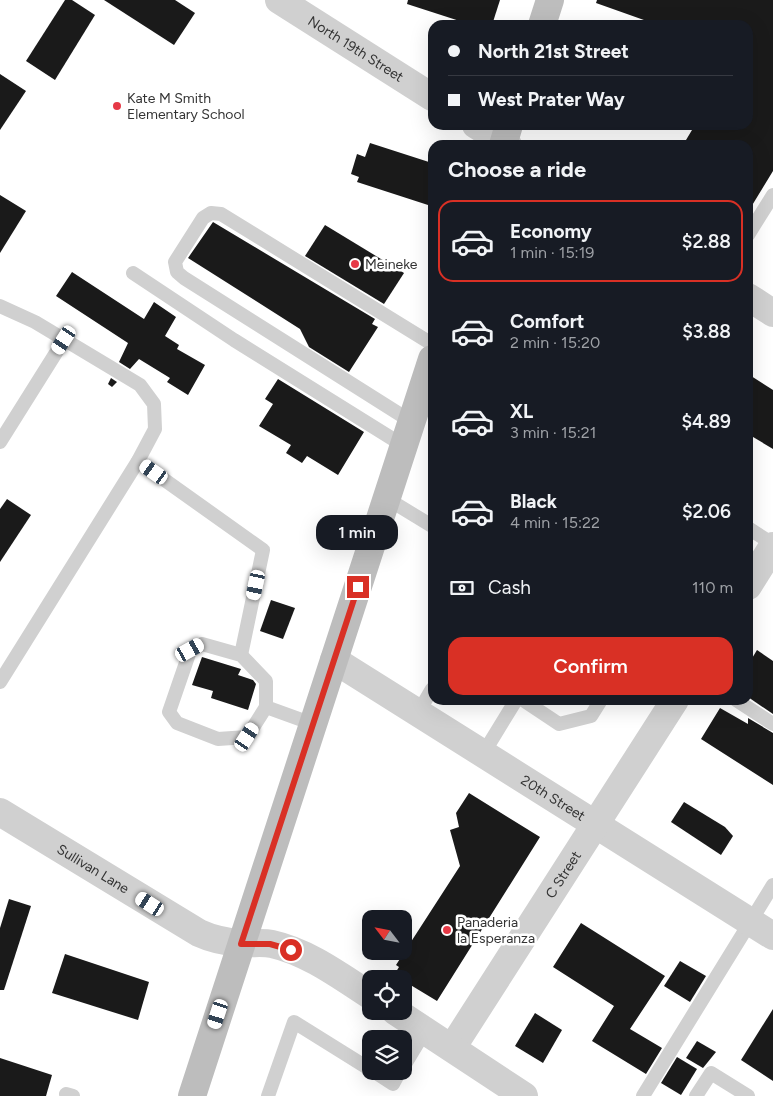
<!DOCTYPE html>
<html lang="en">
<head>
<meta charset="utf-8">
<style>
  :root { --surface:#171b24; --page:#20242c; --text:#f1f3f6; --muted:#9ea1a6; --line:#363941; --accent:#d93025 }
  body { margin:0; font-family:Figtree,sans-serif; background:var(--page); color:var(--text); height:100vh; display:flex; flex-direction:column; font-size:19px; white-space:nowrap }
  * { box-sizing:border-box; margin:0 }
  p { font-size:16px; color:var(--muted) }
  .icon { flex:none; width:28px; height:28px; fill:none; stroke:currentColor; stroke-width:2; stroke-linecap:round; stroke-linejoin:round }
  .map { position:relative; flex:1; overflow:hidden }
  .sheet { position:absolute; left:428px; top:140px; width:325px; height:565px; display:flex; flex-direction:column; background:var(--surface); border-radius:15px; box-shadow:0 5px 20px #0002 }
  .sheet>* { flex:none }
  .guide { position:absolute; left:428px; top:20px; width:325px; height:110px; border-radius:15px; box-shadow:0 5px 20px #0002; display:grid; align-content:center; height:110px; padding:0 20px; background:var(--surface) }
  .needle { width:32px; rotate:302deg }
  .controls { position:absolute; left:362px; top:910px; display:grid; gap:10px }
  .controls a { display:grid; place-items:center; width:50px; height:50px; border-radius:10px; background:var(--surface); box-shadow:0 5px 20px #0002; font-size:25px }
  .end { position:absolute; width:22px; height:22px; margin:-11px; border:6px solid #d93025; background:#fff; box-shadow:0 0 0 2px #fff }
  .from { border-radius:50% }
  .bubble { position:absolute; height:35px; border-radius:15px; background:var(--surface); box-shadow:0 5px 20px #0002; font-size:16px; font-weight:600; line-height:35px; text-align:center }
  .car { position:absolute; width:15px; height:30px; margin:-15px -8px; border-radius:6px; box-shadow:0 0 4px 1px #0007; background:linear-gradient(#fff 24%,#345 0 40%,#fff 0 76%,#345 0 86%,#fff 0) }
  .guide b { display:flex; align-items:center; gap:18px; height:48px; font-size:19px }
  .guide b+b { border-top:1px solid var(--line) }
  .guide i { width:12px; height:12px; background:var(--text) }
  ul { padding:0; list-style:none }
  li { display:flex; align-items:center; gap:15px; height:82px; margin:0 10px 8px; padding:0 10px; border:2px solid transparent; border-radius:15px }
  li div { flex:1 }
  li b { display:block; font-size:19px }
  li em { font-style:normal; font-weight:600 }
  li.current { border-color:var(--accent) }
  li>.icon { width:45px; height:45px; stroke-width:1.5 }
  h2 { padding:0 20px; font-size:22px; line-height:60px }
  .pay { display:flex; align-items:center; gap:12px; height:55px; padding:0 20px; font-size:19px }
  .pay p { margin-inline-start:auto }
  .primary-button { display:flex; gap:10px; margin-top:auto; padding:10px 20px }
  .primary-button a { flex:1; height:58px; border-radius:15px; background:var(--accent); color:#fff; font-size:20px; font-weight:600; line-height:58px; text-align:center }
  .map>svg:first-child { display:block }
</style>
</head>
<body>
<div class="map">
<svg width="773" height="1096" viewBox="0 0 773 1096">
  <rect width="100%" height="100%" fill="#fff"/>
  <!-- building -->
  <g fill="#1a1a1a">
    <path d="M65,0H72L95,15L55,80L26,61Z"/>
    <path d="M104,0H175L195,13L174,45Z"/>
    <path d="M408,0H500L492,25H472L407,4Z"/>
    <path d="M597,0H773V171L748,212V145H683L695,125H748V25H658L596,3Z"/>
    <path d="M0,74L26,91L0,130Z"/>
    <path d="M370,143L432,163V192L428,205L357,182L359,177L351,174L357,154L365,157Z"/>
    <path d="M0,195L26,211L0,253Z"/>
    <path d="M213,222L375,319L372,324L378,327L349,372L309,347L300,329L188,258Z"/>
    <path d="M325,225L404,273L384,304L305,256Z"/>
    <path d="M72,272L144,319L154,302L176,317L165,336L179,345L177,349L205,365L188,395L167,382L170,378L139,359L130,369L119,362L128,343L56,296Z"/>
    <path d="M748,374L773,390V449L748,434Z"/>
    <path d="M111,378L117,382L112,387L108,384Z"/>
    <path d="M278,379L364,432L338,475L307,456L302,463L286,453L291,445L259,426L273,404L265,399Z"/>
    <path d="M7,499L31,515L0,562V509Z"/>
    <path d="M271,600L295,608L283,639L260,631Z"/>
    <path d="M757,650L773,661V714L748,697V665Z"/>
    <path d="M202,657L241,669L238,675L253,680L256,684L248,710L211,698L213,691L192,685Z"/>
    <path d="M720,708L748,724V718L773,733V785L701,739Z"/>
    <path d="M469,793L540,837L437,1001L394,975L399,967L396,965L460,866L450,830L459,827L456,813Z"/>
    <path d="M684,802L725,827L733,836L721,855L671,822Z"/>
    <path d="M9,899L31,906L4,990H0V928Z"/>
    <path d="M581,923L665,976L630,1029L662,1048L646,1074L592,1041L614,1006L553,967Z"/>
    <path d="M65,954L149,982L138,1020L52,993Z"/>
    <path d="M680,961L706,976L690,1002L664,986Z"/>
    <path d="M773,1009V1081L741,1060Z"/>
    <path d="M535,1013L562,1030L543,1063L515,1046Z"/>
    <path d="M697,1041L716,1052L703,1068L686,1058Z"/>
    <path d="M677,1057L697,1069L681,1095L661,1083Z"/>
    <path d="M0,1058L52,1075L46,1096H0Z"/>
  </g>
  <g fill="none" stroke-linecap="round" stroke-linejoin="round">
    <!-- service -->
    <g stroke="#d0d0d0" stroke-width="14">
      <path d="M748,235L773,195"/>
      <path d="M133,273L234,340L404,446"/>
      <path d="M0,306L35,322L140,385L154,404L155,429L138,461L0,682"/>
      <path d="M412,422L184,278L177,272L175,262L203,218L211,213L221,214L432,344"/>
      <path d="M0,442L64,340"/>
      <path d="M138,461L263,550L241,655"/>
      <path d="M386,498L432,526"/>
      <path d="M748,528L773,544"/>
      <path d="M523,700L559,724L591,716L601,700"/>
      <path d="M736,700L773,724"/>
      <path d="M266,707V681L241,655L202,644L190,651L169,712L177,723L218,739L247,737L266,707L313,724"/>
      <path d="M418,713L432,689"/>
      <path d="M483,754L516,700"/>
      <path d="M404,1066L425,1031"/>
      <path d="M373,1071L393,1084L400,1071"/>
      <path d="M66,1094L73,1096"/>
      <path d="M268,1096L294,1022L371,1070"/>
      <path d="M643,1096L773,885"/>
      <path d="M696,1096L711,1073L748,1096"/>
    </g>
    <!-- minor -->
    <g stroke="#d0d0d0" stroke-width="28">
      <path id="s1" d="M279,0L432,97"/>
      <path d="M476,125L508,145"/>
      <path d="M748,297L773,313"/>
      <path d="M748,586L773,546"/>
      <path id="s2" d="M334,660L773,936"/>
      <path id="s3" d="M452,1048L675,700"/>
    </g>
    <!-- tertiary -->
    <g stroke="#d0d0d0" stroke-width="28">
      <path id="s4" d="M0,812L199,933C212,939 226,942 241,943C251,944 262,942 272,944C308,952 340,976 371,996"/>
      <path d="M395,1011L524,1096"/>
    </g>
    <!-- secondary -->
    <g stroke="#bdbdbd" stroke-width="28">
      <path d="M542,25L550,0"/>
      <path d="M503,145L509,125"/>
      <path d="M192,1096L432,359"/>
    </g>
  </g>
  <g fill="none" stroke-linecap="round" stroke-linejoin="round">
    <!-- route -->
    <path stroke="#d93025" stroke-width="6" d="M291,950L270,944H241L358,587"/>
  </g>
  <!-- markers -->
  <g fill="#e63946" stroke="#fff" stroke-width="2">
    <circle cx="117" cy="106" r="5"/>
    <circle cx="355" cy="264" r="5"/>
    <circle cx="447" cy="930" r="5"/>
  </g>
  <g text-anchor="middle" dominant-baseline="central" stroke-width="5" stroke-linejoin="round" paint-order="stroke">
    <!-- street labels -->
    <g font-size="14" fill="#333" stroke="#fff">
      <text stroke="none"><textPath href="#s1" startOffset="91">North 19th Street</textPath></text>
      <text stroke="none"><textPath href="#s2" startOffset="259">20th Street</textPath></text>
      <text stroke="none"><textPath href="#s4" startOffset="109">Sullivan Lane</textPath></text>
      <text stroke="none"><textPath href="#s3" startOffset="206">C Street</textPath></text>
    </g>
    <!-- poi labels -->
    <g font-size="14" fill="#333" stroke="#fff" text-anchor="start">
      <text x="127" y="98">Kate M Smith<tspan x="127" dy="16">Elementary School</tspan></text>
      <text x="365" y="264">Meineke</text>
      <text x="457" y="922">Panaderia<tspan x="457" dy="16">la Esperanza</tspan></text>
    </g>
  </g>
</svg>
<div class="controls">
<a><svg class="needle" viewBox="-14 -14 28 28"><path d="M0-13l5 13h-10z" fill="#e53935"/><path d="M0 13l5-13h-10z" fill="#9ea1a6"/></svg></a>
<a><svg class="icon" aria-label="locate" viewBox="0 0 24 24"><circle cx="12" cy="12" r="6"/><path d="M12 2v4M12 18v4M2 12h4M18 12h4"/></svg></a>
<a><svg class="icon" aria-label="layers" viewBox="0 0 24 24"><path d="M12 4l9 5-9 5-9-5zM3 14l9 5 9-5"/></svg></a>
</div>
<i class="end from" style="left:291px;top:950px"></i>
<i class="end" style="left:358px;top:587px"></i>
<div class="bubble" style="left:316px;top:515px;width:82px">1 min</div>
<i class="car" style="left:64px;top:340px;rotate:213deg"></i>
<i class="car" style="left:154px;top:472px;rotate:305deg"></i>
<i class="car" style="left:256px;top:585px;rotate:192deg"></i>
<i class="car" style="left:190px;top:650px;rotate:61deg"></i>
<i class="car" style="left:247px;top:737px;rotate:33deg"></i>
<i class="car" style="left:150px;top:904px;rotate:302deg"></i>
<i class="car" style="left:218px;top:1014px;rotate:198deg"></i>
<div class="guide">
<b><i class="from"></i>North 21st Street</b>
<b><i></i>West Prater Way</b>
</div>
<section class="sheet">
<h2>Choose a ride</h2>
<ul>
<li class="current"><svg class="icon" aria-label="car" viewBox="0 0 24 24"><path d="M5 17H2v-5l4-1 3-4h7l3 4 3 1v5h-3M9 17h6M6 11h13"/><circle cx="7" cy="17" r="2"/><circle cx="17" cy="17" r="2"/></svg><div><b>Economy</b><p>1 min · 15:19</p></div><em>$2.88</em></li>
<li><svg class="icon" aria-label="car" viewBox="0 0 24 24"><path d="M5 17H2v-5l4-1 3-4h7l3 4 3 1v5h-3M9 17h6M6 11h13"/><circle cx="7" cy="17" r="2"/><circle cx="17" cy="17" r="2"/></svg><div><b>Comfort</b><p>2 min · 15:20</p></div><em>$3.88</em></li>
<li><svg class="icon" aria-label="car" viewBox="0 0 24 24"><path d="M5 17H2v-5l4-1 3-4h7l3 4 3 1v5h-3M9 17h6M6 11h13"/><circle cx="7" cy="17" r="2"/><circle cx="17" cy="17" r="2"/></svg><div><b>XL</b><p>3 min · 15:21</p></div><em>$4.89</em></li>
<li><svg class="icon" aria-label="car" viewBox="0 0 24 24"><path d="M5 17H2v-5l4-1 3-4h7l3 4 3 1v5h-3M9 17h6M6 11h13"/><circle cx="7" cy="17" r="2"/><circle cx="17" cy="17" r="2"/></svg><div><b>Black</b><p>4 min · 15:22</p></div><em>$2.06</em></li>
</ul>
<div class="pay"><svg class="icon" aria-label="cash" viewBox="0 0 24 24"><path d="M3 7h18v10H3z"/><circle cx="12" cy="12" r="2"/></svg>Cash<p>110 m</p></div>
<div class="primary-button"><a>Confirm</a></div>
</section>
</div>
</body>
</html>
